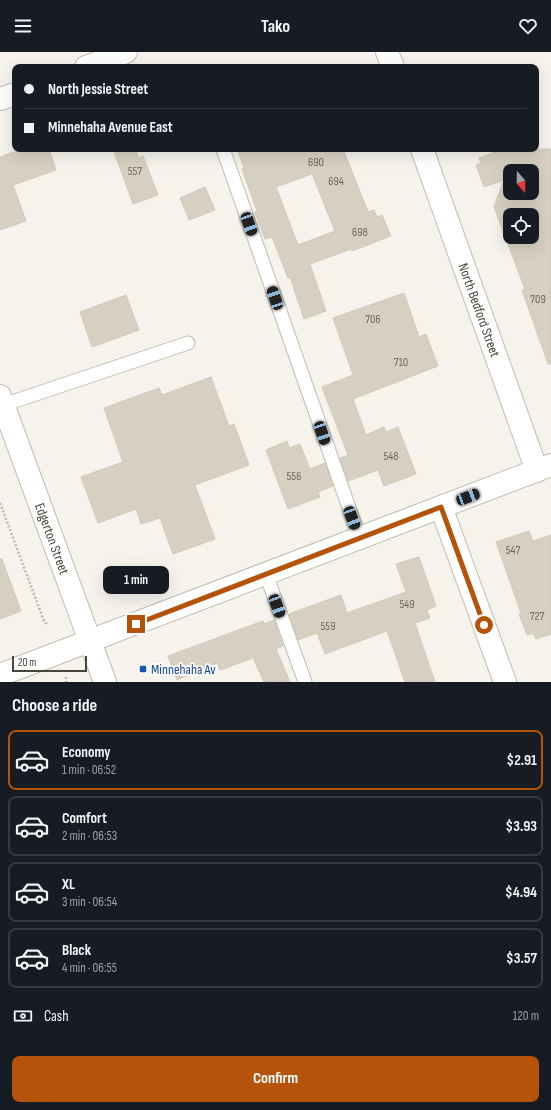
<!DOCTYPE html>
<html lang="en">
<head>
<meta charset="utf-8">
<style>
  :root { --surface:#171b24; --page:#20242c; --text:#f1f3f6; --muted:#9ea1a6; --line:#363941; --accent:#b45309 }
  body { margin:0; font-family:"Sofia Sans Condensed",sans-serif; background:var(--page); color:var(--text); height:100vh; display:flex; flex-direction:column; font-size:15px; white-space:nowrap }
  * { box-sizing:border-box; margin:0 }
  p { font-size:13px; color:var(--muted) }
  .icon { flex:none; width:22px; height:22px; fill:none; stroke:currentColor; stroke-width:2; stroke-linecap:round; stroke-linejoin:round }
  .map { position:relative; height:630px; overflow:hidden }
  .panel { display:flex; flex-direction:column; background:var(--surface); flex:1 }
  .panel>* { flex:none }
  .hud { position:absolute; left:12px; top:12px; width:527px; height:88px; border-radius:8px; box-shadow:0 4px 16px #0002; display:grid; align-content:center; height:88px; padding:0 12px; background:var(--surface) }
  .needle { width:26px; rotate:160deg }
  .tools { position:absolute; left:503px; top:112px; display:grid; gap:8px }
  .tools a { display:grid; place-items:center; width:36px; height:36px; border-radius:8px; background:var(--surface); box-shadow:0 4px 16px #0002; font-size:20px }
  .scale { position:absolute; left:12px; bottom:10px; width:75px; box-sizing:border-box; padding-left:4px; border:2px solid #4a453a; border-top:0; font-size:11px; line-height:14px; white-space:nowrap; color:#4a453a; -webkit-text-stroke:3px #fff; paint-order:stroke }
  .end { position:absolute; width:18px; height:18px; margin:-9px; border:5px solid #b45309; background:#fff; box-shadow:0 0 0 2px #fff }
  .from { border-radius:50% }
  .bubble { position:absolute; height:28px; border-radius:8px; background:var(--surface); box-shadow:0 4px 16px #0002; font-size:13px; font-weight:700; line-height:28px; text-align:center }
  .car { position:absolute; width:12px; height:24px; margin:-12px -6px; border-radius:5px; box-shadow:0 0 3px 1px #0007; background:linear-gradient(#222 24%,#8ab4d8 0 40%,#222 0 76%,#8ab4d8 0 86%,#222 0) }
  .hud b { display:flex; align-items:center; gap:14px; height:38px; font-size:15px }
  .hud b+b { border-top:1px solid var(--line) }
  .hud i { width:10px; height:10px; background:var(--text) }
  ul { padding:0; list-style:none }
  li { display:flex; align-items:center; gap:12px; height:60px; margin:0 8px 6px; padding:0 4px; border:2px solid var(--line); border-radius:8px }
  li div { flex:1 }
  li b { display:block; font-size:15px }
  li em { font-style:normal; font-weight:700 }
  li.selected { border-color:var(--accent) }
  li>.icon { width:36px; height:36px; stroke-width:1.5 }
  h2 { padding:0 12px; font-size:18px; line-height:48px }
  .pay { display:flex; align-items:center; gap:10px; height:44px; padding:0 12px; font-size:15px }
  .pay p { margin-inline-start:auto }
  .primary-button { display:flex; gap:8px; margin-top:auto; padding:8px 12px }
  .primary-button a { flex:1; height:46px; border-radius:8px; background:var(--accent); color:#fff; font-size:16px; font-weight:700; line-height:46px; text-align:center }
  header { display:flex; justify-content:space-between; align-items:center; height:52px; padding:0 12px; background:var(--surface); font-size:18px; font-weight:700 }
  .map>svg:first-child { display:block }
</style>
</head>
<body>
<header><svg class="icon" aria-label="menu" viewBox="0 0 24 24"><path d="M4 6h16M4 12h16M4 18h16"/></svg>Tako<svg class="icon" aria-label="heart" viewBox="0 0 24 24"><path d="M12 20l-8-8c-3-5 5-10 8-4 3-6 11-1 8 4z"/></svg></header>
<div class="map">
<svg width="551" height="630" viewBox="0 0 551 630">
  <rect width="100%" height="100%" fill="#f5f3ec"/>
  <!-- building -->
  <g fill="#d7d0c2" stroke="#d1c9b6" fill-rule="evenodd">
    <path d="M22,97H49L56,118L13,133L26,169L0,178V105Z"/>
    <path d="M113,97H135L139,106L143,104L158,143L133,152Z"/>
    <path d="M237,97H343L368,160L374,158L377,165L382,163L391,184L352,199L351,197L310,212L326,259L304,267L290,225L288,226L272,185L265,187L255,160L257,159L242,117L244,116ZM312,122L335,179L298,193L276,135Z"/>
    <path d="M503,97H551V312H548L522,238L525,237L494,155L504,128L484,135L476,113L481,111L479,106ZM510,119H532V141H510ZM510,163H532V185H510Z"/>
    <path d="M205,135L215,158L189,168L180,146Z"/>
    <path d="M404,241L419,285L426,282L438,314L353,347L366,383L384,375L386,380L398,375L416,422L384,434L378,418L348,429L340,406L348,403L322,335L353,323L333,266Z"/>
    <path d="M126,243L139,278L92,295L80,260Z"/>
    <path d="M211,325L229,374L234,372L249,413L195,433L215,487L173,502L160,466L141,472L136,457L98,471L81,425L123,410L104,356L159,336L162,343Z"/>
    <path d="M287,389L289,396L300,392L310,417L325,411L333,434L318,440L320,445L288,457L266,398Z"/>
    <path d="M529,479L533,489L551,483V582L536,587L533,581L527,583L519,562L521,561L496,490Z"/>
    <path d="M419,505L436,554L427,558L430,566L415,571L435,630H405L387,579L325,602L317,581L298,588L289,562L341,543L347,561L406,540L396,512Z"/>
    <path d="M0,507H2L21,559L0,567Z"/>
    <path d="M274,568L283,594L276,597L290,630H264L253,606L220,618L217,611L177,628L168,604L263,569L264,572Z"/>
  </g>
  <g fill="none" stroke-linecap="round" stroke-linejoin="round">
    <!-- service casing -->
    <g stroke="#c1bcaf" stroke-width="15">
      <g id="service">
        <path d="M223,97L360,487"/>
        <path d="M3,353L188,291"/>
        <path d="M266,522L305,630"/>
      </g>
    </g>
    <!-- minor casing -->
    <g stroke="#c1bcaf" stroke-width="24">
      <g id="minor">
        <path d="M387,0L393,15"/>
        <path d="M86,15L126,0"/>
        <path d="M0,47L15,42"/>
        <path id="s1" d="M422,97L537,419"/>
        <path d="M441,455L505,630"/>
      </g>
    </g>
    <!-- tertiary casing -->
    <g stroke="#c1bcaf" stroke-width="24">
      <g id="tertiary">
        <path id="s2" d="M0,344L105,630"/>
        <path d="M0,623L551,413"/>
      </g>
    </g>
    <!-- path -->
    <g stroke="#c2b9a1" stroke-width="2.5" stroke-dasharray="2 2" stroke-linecap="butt">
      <path d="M0,451L44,569L48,573"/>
      <path d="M66,625V630"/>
    </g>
    <!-- service -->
    <use href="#service" stroke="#fff" stroke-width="13"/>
    <!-- minor -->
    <use href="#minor" stroke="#fff" stroke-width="22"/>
    <!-- tertiary -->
    <use href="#tertiary" stroke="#fff" stroke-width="22"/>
  </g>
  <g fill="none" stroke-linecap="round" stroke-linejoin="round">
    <!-- route -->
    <path stroke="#b45309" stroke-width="5" d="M136,572L441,455L484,573"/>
  </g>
  <!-- markers -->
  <rect fill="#1a4fb4" stroke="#fff" stroke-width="1.5" x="139" y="613" width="8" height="8" rx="2"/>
  <g text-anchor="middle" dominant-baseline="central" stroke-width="3.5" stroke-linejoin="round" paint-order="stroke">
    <!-- number labels -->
    <g font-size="12" fill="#6d685c">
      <text x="316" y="110">690</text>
      <text x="135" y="119">557</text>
      <text x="336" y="129">694</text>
      <text x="360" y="180">698</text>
      <text x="538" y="247">709</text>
      <text x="373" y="267">706</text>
      <text x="401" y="310">710</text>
      <text x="391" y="404">548</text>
      <text x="294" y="424">556</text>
      <text x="513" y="498">547</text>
      <text x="407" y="552">549</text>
      <text x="537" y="564">727</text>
      <text x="328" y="574">559</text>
    </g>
    <!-- street labels -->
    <g font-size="14" fill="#4a453a" stroke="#fff">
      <text stroke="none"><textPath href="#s1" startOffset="171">North Bedford Street</textPath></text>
      <text stroke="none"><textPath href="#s2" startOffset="152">Edgerton Street</textPath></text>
    </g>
    <!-- transit labels -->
    <g font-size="14" fill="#164399" stroke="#fff" text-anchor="start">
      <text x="151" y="617">Minnehaha Av</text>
    </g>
  </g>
</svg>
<div class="tools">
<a><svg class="needle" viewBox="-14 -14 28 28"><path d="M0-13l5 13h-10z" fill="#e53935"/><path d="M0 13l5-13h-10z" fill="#9ea1a6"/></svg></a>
<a><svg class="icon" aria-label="locate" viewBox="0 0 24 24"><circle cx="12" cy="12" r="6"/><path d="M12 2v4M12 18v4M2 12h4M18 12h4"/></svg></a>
</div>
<div class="scale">20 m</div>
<i class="end from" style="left:484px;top:573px"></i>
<i class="end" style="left:136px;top:572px"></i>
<div class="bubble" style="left:103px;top:514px;width:66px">1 min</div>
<i class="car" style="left:249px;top:172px;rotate:160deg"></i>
<i class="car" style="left:275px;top:246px;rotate:341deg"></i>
<i class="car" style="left:322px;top:381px;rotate:161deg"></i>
<i class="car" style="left:468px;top:445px;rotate:69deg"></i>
<i class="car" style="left:352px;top:466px;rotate:159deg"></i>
<i class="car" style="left:277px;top:554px;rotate:160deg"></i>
<div class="hud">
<b><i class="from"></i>North Jessie Street</b>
<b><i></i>Minnehaha Avenue East</b>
</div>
</div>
<section class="panel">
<h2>Choose a ride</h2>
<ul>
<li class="selected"><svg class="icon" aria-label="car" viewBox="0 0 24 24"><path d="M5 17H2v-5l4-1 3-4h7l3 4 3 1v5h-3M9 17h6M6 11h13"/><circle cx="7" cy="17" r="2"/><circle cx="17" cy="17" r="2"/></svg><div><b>Economy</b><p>1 min · 06:52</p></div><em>$2.91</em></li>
<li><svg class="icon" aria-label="car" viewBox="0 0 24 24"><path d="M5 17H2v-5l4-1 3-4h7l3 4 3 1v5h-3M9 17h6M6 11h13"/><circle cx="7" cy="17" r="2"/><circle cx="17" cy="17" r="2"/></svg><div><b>Comfort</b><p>2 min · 06:53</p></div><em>$3.93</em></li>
<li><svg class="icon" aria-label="car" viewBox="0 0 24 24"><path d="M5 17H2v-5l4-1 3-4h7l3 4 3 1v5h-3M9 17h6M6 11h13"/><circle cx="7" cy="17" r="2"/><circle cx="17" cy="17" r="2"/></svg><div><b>XL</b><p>3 min · 06:54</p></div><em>$4.94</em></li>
<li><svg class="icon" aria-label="car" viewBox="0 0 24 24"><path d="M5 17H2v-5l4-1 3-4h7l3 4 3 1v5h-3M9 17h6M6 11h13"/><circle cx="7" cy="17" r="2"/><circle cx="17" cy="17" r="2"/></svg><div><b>Black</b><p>4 min · 06:55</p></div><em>$3.57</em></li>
</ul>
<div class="pay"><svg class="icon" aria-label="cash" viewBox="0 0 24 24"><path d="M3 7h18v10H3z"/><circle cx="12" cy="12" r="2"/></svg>Cash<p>120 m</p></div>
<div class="primary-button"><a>Confirm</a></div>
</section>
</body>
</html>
